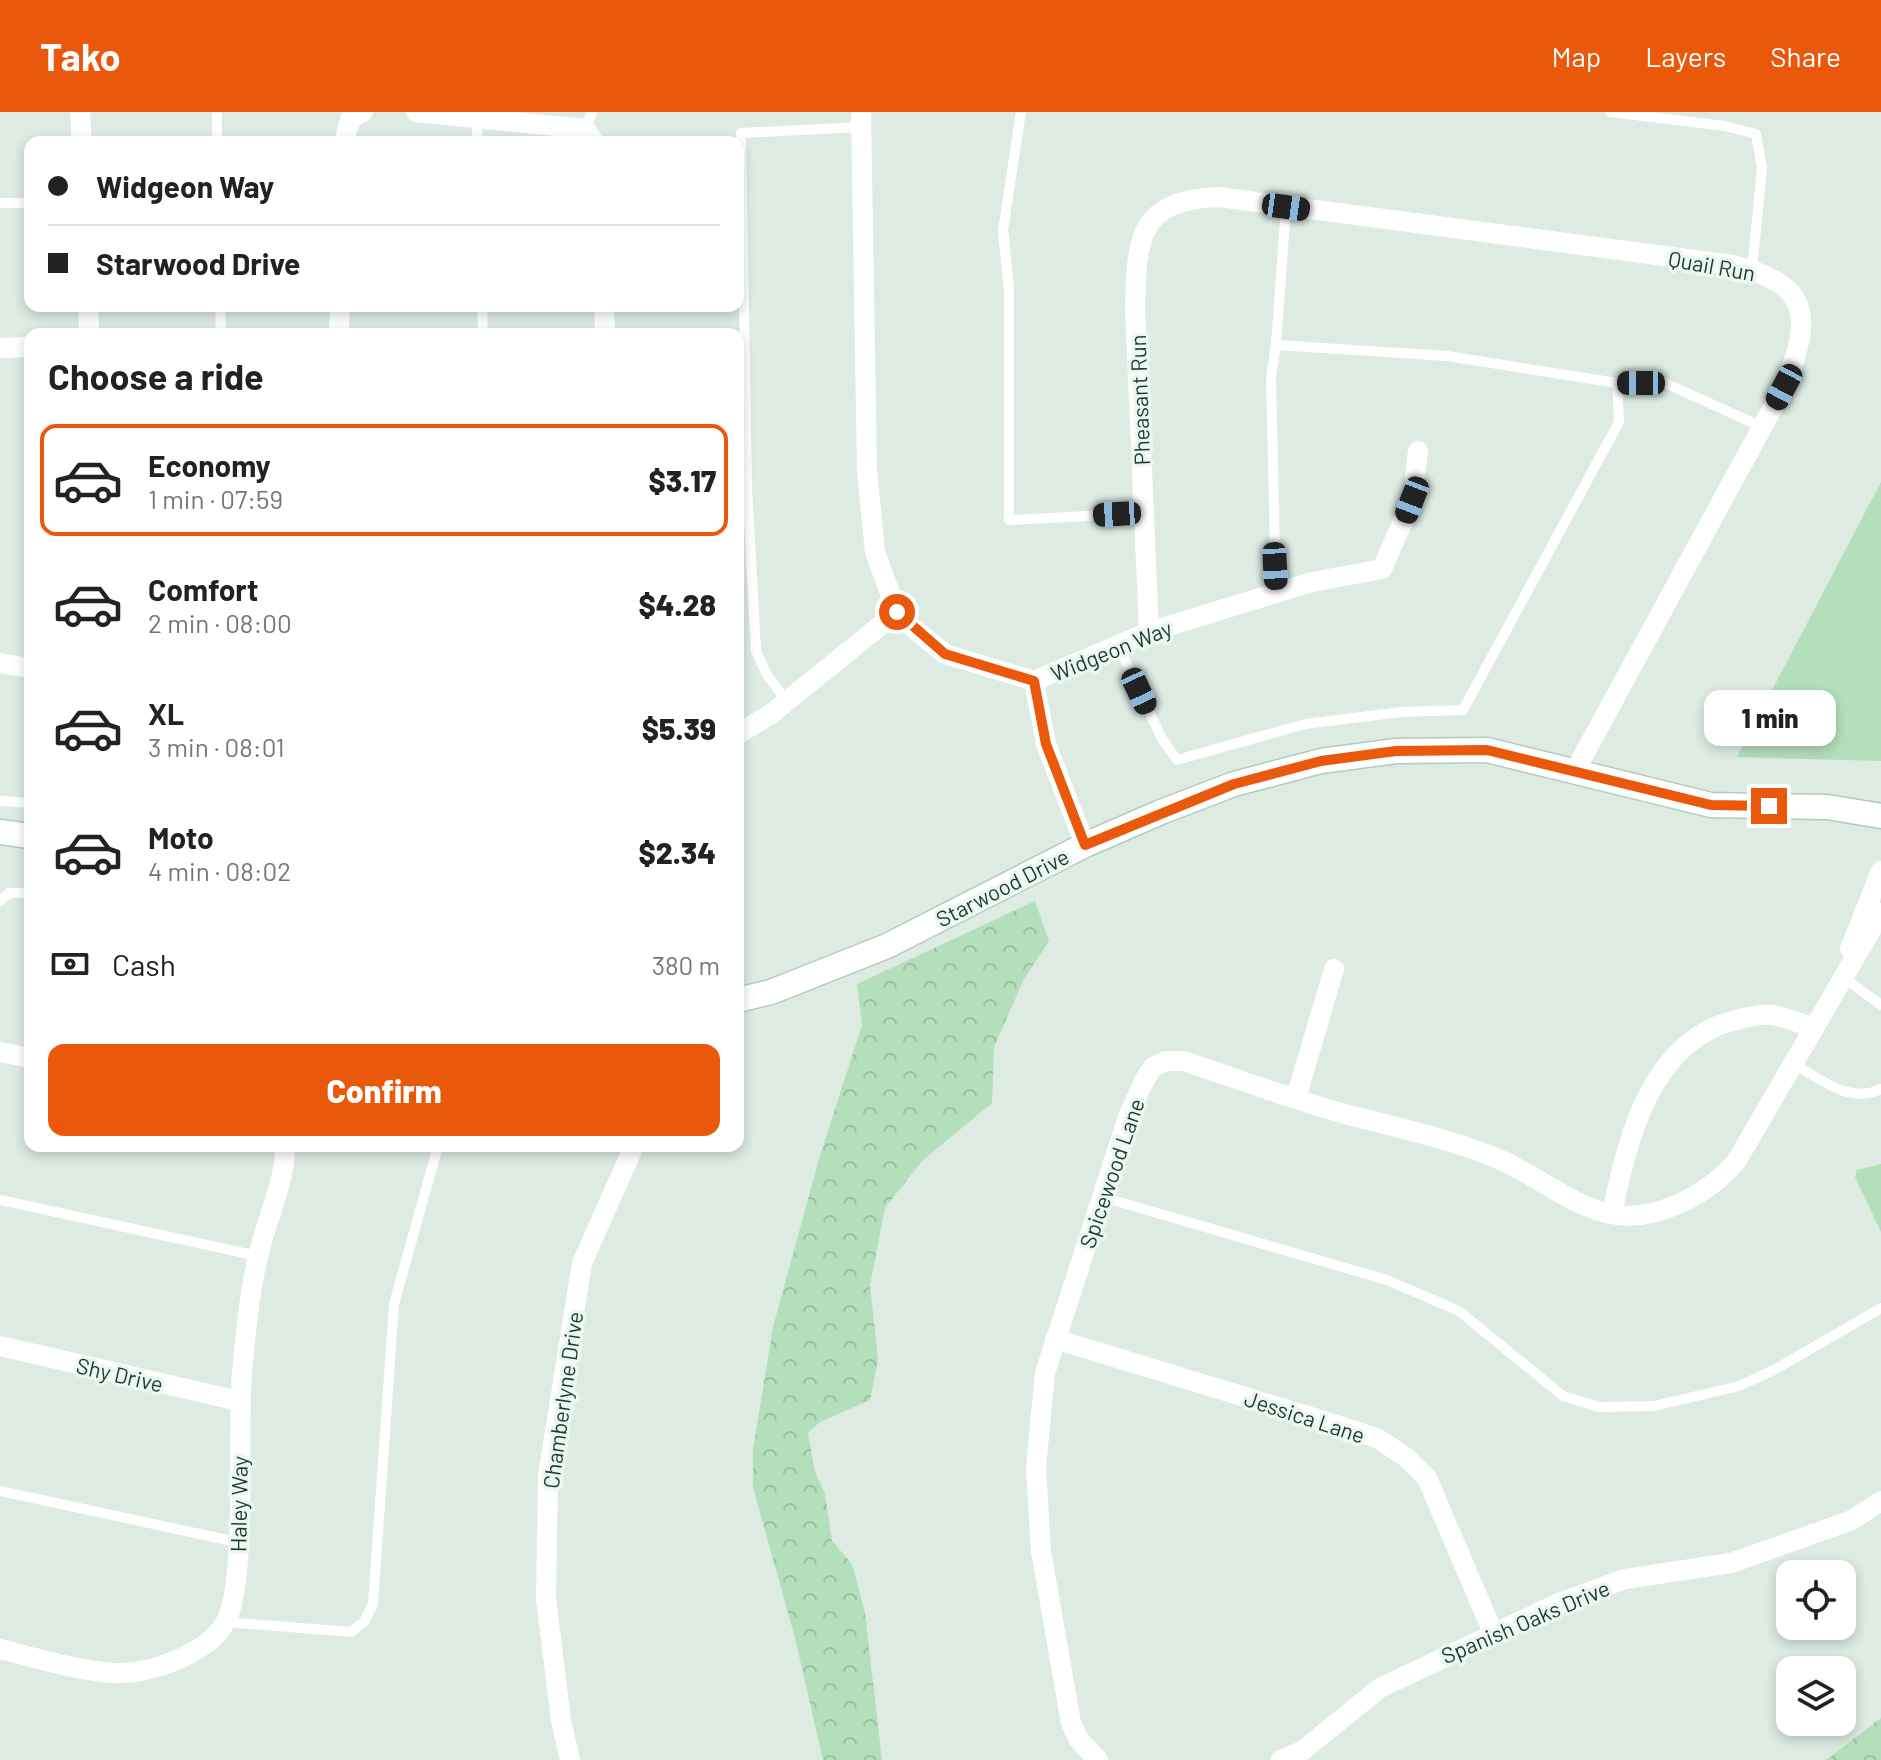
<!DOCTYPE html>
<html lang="en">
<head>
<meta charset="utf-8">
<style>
  :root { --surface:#fff; --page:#f2f2f2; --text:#222; --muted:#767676; --line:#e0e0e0; --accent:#ea580c }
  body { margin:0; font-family:Barlow,sans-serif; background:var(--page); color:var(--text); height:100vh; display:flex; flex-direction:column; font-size:30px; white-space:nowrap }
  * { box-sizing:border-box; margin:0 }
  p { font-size:26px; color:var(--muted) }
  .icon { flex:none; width:44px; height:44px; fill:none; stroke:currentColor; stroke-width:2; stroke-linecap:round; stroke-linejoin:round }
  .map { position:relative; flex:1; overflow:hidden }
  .panel { position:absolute; left:24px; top:216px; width:720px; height:824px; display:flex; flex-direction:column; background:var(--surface); border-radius:16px; box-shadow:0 4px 12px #0003 }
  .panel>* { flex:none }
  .banner { position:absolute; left:24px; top:24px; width:720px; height:176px; border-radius:16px; box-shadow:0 4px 12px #0003; display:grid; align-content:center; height:176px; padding:0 24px; background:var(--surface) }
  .fabs { position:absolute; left:1776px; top:1448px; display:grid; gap:16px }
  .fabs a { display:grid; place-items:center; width:80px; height:80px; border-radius:16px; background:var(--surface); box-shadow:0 4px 12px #0003; font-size:40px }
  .end { position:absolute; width:36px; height:36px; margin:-18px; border:10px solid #ea580c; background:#fff; box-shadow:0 0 0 4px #fff }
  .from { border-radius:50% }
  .bubble { position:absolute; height:56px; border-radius:16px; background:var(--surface); box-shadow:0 4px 12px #0003; font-size:26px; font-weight:800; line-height:56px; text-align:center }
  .car { position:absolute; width:24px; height:48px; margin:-24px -12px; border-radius:10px; box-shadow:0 0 6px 2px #0007; background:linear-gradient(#222 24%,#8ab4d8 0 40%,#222 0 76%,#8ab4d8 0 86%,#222 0) }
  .banner b { display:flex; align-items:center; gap:28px; height:76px; font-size:30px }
  .banner b+b { border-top:2px solid var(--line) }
  .banner i { width:20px; height:20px; background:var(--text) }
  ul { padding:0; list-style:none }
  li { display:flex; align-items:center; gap:24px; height:112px; margin:0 16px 12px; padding:0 8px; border:4px solid transparent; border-radius:16px }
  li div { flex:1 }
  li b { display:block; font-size:30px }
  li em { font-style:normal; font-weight:800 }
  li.selected { border-color:var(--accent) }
  li>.icon { width:72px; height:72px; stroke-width:1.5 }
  h2 { padding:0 24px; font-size:36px; line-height:96px }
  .pay { display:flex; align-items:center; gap:20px; height:88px; padding:0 24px; font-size:30px }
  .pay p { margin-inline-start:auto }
  .primary-button { display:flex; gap:16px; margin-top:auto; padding:16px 24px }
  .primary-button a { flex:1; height:92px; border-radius:16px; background:var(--accent); color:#fff; font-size:32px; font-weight:800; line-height:92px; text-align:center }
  header { display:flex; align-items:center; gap:48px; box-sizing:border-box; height:112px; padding:0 40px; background:var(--accent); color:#fff }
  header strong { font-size:38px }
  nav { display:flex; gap:44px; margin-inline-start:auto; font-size:28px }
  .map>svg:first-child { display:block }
</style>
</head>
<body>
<header>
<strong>Tako</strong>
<nav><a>Map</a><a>Layers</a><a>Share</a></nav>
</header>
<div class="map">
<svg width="1881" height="1648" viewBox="0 0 1881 1648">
  <defs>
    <pattern id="forest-crowns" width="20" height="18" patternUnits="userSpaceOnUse" patternTransform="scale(2)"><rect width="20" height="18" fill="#b3dfbb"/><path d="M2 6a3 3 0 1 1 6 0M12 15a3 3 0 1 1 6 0" fill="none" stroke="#9ac0a1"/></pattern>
  </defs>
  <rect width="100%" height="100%" fill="#ddebe3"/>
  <!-- forest -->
  <g fill="url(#forest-crowns)">
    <path d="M1035,789L1049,829L1024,867L994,935L992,991L922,1049L885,1096L870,1173L878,1248L870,1288L820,1310L808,1321L815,1360L825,1382L832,1429L852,1452L865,1501L882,1648H823L795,1526L753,1375V1338L773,1215L819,1047L862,913L857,872Z"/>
    <path d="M1881,1606V1648H1826Z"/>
  </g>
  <!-- park -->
  <g fill="#b3dfbb">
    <path d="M1881,370V649L1737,645Z"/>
    <path d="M1881,1052V1120L1855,1065L1857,1058Z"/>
  </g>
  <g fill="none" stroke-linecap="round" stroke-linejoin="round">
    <!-- secondary casing -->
    <g stroke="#afccbf" stroke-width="27">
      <g id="secondary">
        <path d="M0,720L30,724"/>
        <path d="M738,888L771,880L887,834L1085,733L1161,700L1234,672L1321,649L1396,639L1487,638L1711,693L1827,695L1881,704"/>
      </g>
    </g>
    <!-- lane -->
    <g stroke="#fff" stroke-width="10">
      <path d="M217,0V30"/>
      <path d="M1021,0L1003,118L1009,178V408L1144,401"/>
      <path d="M1610,0L1725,14L1756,22L1762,56L1752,158"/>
      <path d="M585,17L592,0"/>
      <path d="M477,30V6"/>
      <path d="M0,91H30"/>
      <path d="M220,194L221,222"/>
      <path d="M482,194L483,222"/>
      <path d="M1276,233L1286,95"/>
      <path d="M1276,481L1271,266L1276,233L1447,244L1617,271H1665L1762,315"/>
      <path d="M1118,533L1161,625L1177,648L1305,612L1401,600L1463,598L1619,310L1617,271"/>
      <path d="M787,589L767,563L756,539L747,374L741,21L861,15"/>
      <path d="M0,689L30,691"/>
      <path d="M0,789L9,781H30"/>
      <path d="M1843,865L1881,893"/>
      <path d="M1794,952C1822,968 1849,992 1881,977"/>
      <path d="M1102,1085L1387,1168L1459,1199L1563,1284L1599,1295L1654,1294L1739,1274L1776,1257L1881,1196"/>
      <path d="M0,1088L258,1144"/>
      <path d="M0,1379L237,1430"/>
      <path d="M226,1510L351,1520L364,1510L373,1492L394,1192L438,1034"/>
    </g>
    <!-- street -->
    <g stroke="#fff" stroke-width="20">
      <path d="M80,0L82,30"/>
      <path d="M416,0L585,17L594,30"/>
      <path d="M861,0L867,360L875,440L897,500L912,515L945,542L1034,569L1149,520L1312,470L1382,457L1412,388L1418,339"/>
      <path d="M344,30L350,7L363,0"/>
      <path d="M88,194L89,222"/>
      <path d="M604,194L605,222"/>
      <path d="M339,222L340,194"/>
      <path d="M0,236L30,235"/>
      <path d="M1149,520L1135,196C1137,127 1137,88 1219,85L1732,153C1813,172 1812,207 1784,275L1576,657"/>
      <path d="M0,551L30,556"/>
      <path d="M1034,569L1046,632L1085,733"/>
      <path d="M738,622L771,602L897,500"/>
      <path d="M1850,837L1881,759"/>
      <path d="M0,940L30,946"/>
      <path d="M1296,986L1334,857"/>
      <path d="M1612,1102C1627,1027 1651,928 1736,908C1747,905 1761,902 1772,903C1786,905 1800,912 1814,915"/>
      <path d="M1055,1227L1337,1313L1377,1326L1407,1346L1427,1366L1494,1523"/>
      <path d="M0,1234L239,1289"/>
      <path d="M0,1537C36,1546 75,1558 113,1561C148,1563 206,1543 225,1511C248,1473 237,1313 242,1259C246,1221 249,1182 258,1145C266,1107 285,1073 285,1034"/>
      <path d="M570,1648L561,1608L546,1487L548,1363L582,1151L634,1034"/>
      <path d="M1098,1648L1079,1628L1071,1611L1041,1439L1036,1356L1045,1261L1128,1005L1144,969L1153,955L1166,949H1184C1237,967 1291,987 1345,1002C1395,1015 1443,1025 1491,1044C1532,1059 1568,1093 1611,1102C1656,1111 1708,1082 1736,1050L1881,801"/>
      <path d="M1281,1648L1302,1639L1380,1576L1559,1491L1625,1467L1731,1451L1852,1408L1881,1389"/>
    </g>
    <!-- secondary -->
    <use href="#secondary" stroke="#fff" stroke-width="24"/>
  </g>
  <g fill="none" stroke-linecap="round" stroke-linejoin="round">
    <!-- route -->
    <path stroke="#ea580c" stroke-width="10" d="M897,500L945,542L1034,569L1046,632L1085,733L1234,672L1321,649L1396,639L1487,638L1711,693L1769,694"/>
  </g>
  <g text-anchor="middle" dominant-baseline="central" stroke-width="7" stroke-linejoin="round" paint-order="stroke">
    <!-- street labels -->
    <g font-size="22" fill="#1d3c31" stroke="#edf7f1">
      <text transform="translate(1712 153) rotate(10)">Quail Run</text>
      <text transform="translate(1139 288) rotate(-92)">Pheasant Run</text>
      <text transform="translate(1111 538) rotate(-22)">Widgeon Way</text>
      <text transform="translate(1002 775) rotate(-27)">Starwood Drive</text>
      <text transform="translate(1111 1061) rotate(-71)">Spicewood Lane</text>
      <text transform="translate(120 1262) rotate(13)">Shy Drive</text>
      <text transform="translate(562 1288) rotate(-82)">Chamberlyne Drive</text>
      <text transform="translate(1305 1304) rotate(18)">Jessica Lane</text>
      <text transform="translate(238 1392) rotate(-89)">Haley Way</text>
      <text transform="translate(1525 1509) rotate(-23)">Spanish Oaks Drive</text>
    </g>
  </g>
</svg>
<div class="fabs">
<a><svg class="icon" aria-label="locate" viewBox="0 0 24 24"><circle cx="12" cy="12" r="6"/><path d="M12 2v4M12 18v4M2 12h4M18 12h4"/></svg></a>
<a><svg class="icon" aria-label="layers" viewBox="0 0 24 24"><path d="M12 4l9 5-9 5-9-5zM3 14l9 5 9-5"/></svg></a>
</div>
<i class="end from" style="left:897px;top:500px"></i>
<i class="end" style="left:1769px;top:694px"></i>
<div class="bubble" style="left:1704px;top:578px;width:132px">1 min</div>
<i class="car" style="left:1286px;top:95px;rotate:98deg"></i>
<i class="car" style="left:1641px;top:271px;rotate:270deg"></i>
<i class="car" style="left:1784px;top:275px;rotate:208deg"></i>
<i class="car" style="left:1412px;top:388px;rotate:201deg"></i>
<i class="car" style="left:1117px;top:402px;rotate:267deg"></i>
<i class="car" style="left:1275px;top:454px;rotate:177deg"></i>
<i class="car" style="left:1139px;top:579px;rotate:155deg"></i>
<div class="banner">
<b><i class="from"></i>Widgeon Way</b>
<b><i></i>Starwood Drive</b>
</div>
<section class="panel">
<h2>Choose a ride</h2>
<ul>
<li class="selected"><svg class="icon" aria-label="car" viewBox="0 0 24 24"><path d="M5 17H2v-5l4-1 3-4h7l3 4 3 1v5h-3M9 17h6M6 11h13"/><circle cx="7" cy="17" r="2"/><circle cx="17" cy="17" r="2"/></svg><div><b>Economy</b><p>1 min · 07:59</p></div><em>$3.17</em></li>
<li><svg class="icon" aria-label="car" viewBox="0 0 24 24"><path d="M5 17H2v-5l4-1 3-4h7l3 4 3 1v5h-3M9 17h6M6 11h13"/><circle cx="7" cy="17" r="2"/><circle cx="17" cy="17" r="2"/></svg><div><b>Comfort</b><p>2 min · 08:00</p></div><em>$4.28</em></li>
<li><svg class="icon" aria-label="car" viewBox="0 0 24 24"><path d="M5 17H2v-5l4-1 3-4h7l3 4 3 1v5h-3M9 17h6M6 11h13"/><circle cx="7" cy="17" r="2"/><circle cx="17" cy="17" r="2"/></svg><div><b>XL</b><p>3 min · 08:01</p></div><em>$5.39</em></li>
<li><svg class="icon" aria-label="car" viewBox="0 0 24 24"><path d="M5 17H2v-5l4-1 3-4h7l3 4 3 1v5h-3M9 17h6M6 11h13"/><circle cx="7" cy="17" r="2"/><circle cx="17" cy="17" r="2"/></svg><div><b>Moto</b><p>4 min · 08:02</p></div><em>$2.34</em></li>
</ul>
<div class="pay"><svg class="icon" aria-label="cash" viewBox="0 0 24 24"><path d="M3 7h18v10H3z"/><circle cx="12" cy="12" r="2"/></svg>Cash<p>380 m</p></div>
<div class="primary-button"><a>Confirm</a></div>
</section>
</div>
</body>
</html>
